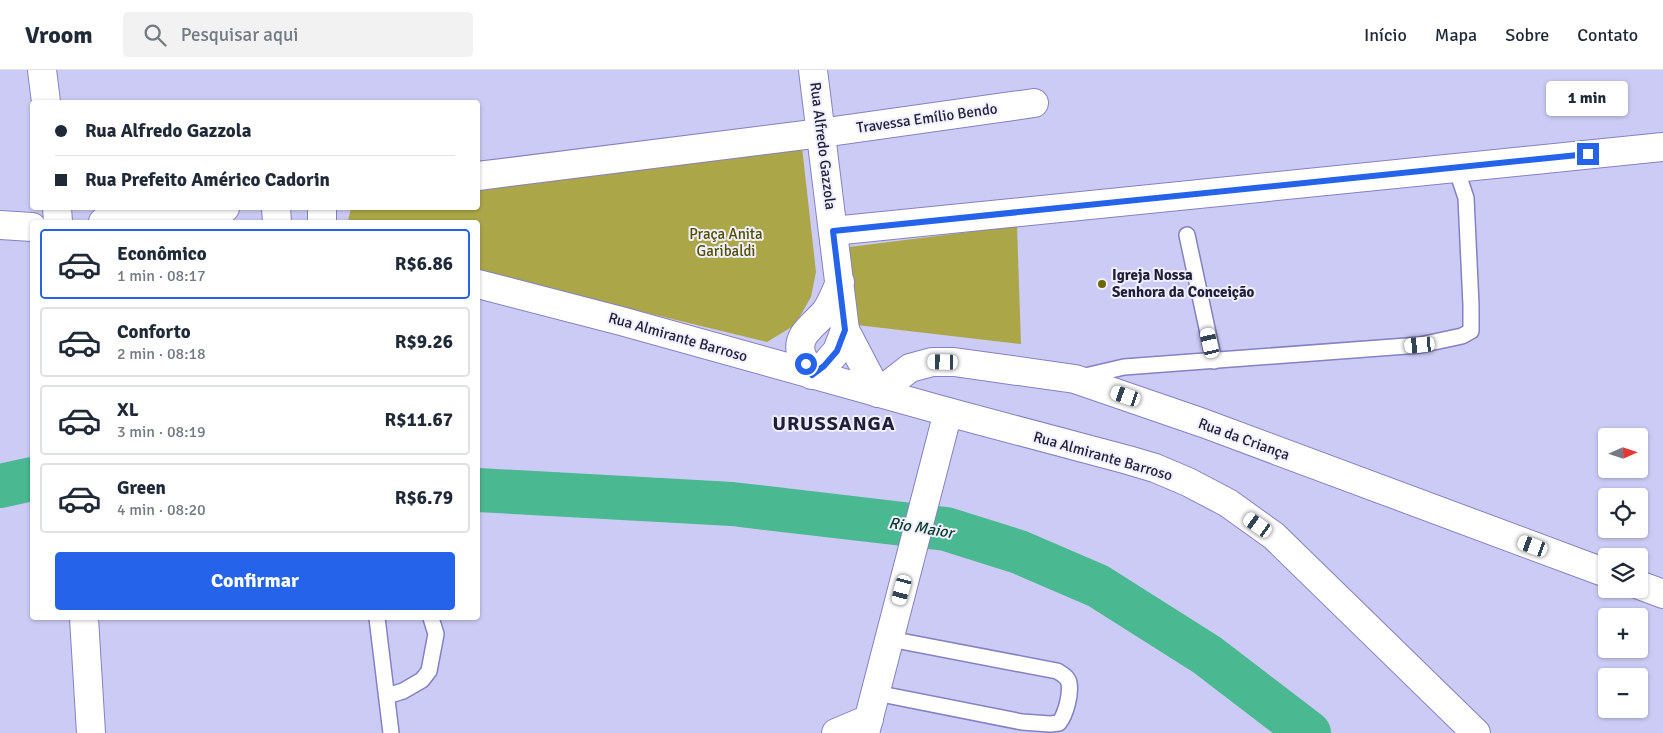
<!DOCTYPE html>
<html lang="pt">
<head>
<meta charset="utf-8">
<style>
  :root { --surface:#fff; --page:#f2f2f3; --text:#1f2937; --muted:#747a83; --line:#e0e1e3; --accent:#2563eb }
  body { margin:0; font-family:Signika,sans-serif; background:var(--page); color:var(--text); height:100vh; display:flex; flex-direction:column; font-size:19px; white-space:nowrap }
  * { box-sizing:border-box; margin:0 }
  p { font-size:16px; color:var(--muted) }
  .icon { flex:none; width:28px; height:28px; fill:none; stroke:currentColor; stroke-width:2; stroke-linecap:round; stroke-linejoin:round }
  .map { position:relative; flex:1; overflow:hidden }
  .panel { position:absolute; left:30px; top:150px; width:450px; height:400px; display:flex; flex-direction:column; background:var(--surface); border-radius:5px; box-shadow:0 1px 4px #0004 }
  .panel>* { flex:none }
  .top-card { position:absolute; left:30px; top:30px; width:450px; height:110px; border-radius:5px; box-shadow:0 1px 4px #0004; display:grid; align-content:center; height:110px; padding:0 25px; background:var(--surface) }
  .needle { width:32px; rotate:87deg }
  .tools { position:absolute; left:1598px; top:358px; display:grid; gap:10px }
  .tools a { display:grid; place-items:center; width:50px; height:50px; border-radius:5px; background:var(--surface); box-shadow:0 1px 4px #0004; font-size:25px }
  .end { position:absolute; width:22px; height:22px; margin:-11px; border:6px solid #2563eb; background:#fff; box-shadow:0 0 0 2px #fff }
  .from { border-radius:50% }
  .bubble { position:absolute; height:35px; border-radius:5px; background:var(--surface); box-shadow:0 1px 4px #0004; font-size:16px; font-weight:800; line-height:35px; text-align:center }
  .car { position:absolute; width:15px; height:30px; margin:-15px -8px; border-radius:6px; box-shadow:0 0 4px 1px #0007; background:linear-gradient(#fff 24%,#345 0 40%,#fff 0 76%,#345 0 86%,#fff 0) }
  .top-card b { display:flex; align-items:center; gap:18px; height:48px; font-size:19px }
  .top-card b+b { border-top:1px solid var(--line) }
  .top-card i { width:12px; height:12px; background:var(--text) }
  ul { padding:9px 0 0; list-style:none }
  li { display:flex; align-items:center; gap:15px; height:70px; margin:0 10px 8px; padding:0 15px; border:2px solid var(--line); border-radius:5px }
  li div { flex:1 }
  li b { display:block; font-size:19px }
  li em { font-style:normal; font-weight:800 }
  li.current { border-color:var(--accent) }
  li>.icon { width:45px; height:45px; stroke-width:1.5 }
  .cta { display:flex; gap:10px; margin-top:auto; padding:10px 25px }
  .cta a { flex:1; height:58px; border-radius:5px; background:var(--accent); color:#fff; font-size:20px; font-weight:800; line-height:58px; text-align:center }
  header { display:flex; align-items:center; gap:30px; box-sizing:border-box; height:70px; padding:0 25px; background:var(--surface); border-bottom:1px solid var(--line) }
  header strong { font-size:24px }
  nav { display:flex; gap:28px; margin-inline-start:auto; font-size:18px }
  .search { width:350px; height:45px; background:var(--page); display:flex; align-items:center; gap:12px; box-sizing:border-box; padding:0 18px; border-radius:5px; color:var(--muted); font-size:19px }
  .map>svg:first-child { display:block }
</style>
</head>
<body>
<header>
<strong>Vroom</strong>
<div class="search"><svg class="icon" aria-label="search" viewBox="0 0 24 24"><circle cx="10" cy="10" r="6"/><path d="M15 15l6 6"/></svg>Pesquisar aqui</div>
<nav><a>Início</a><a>Mapa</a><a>Sobre</a><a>Contato</a></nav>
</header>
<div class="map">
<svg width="1663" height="663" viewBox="0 0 1663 663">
  <rect width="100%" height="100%" fill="#cccbf5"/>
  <!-- green -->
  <g fill="#aba749">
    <path d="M802,77L816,202L811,227L795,255L767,272L478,202V152H349L348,151L351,138H478V117Z"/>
    <path d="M1017,156L1021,274L857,255L849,177Z"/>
  </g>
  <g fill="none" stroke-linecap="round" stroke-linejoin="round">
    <!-- river -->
    <g stroke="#4ab891" stroke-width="44">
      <path d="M0,416L32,409"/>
      <path d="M478,420L732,434L946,459L1019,482L1098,516L1207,585L1309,663"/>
    </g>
    <!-- lane casing -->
    <g stroke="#8581c2" stroke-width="18">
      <g id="lane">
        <path d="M1187,165L1214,291"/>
        <path d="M1081,307L1124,297L1420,275L1462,266L1471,261V235L1466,128L1456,98"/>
        <path d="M377,548L391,663"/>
        <path d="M876,623L1022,652L1050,654L1059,653C1066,644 1071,624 1069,613C1068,607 1062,604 1057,601L890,569"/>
        <path d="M387,626L403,621L422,610L429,601L436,564L431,548"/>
      </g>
    </g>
    <!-- street casing -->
    <g stroke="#8581c2" stroke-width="30">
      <g id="street">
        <path d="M42,0L46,32"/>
        <path d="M813,0L845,260L837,281L824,296L812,305C809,298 803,290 801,283C796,264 816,254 826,241C832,232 836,222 840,212"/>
        <path d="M478,106L821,63L1034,33"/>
        <path d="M57,138L58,152"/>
        <path d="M276,138L277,152"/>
        <path d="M322,138V152"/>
        <path d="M103,152L225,138"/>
        <path d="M0,155L32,157"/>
        <path d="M833,161L1663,77"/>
        <path d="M478,214L621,251L948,342L1128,390L1155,398L1188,412L1228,433L1274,466L1476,663"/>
        <path d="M845,260L878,323"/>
        <path d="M878,323L910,298L932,292H954L1075,309L1203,353L1606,503"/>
        <path d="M1639,515L1663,524"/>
        <path d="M84,548L91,663"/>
        <path d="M836,663L869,649"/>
        <path d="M865,663L948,342"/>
      </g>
    </g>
    <!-- lane -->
    <use href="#lane" stroke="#fff" stroke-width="15"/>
    <!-- street -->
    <use href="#street" stroke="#fff" stroke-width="28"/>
  </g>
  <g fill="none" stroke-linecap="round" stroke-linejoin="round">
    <!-- route -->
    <path stroke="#2563eb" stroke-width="6" d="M806,294L812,305L824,296L837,281L845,260L833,161L1588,84"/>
  </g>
  <!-- markers -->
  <circle fill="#6d6800" stroke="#efeffd" stroke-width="2" cx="1102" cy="214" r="5"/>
  <g text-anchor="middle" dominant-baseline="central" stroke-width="4" stroke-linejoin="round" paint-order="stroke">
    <!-- street labels -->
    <g font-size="15" fill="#201e38" stroke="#efeffd">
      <text transform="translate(927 48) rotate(-8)">Travessa Emílio Bendo</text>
      <text transform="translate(823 76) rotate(83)">Rua Alfredo Gazzola</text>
      <text transform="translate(678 267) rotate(16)">Rua Almirante Barroso</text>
      <text transform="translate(1244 369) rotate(20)">Rua da Criança</text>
      <text transform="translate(1103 386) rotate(16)">Rua Almirante Barroso</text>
    </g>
    <!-- park labels -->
    <g font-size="15" fill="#514c00" stroke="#efeffd">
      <text x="726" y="164">Praça Anita<tspan x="726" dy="17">Garibaldi</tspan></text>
    </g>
    <!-- poi labels -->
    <g font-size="15" font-weight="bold" fill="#201e38" stroke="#efeffd" text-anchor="start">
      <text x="1112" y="205">Igreja Nossa<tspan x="1112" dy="17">Senhora da Conceição</tspan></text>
    </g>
    <!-- water labels -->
    <g font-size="16" font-style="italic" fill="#0a3b2b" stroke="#efeffd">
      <text transform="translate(921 458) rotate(9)">Rio Maior</text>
    </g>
    <!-- district labels -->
    <g font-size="20" font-weight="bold" letter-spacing="1" fill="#201e38" stroke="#efeffd">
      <text x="834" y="353">URUSSANGA</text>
    </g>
  </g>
</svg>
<div class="tools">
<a><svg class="needle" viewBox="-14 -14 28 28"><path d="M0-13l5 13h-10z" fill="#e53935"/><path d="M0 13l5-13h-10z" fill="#747a83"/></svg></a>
<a><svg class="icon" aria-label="locate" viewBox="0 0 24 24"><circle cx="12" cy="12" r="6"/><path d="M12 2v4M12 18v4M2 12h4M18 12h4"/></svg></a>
<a><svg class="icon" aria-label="layers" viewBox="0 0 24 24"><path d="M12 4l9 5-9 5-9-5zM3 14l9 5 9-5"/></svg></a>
<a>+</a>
<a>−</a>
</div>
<i class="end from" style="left:806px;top:294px"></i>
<i class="end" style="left:1588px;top:84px"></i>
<div class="bubble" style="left:1546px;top:11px;width:82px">1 min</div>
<i class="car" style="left:1210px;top:273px;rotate:347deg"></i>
<i class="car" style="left:1420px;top:275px;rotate:265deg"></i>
<i class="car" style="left:943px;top:292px;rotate:271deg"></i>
<i class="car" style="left:1126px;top:326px;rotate:289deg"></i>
<i class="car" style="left:1258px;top:455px;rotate:305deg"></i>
<i class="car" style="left:1533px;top:476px;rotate:290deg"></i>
<i class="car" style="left:902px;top:520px;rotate:195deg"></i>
<div class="top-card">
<b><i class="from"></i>Rua Alfredo Gazzola</b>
<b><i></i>Rua Prefeito Américo Cadorin</b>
</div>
<section class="panel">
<ul>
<li class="current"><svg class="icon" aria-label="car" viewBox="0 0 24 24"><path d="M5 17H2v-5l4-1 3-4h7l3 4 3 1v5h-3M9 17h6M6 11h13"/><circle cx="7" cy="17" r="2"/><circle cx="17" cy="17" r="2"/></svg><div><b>Econômico</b><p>1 min · 08:17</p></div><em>R$6.86</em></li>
<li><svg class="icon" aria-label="car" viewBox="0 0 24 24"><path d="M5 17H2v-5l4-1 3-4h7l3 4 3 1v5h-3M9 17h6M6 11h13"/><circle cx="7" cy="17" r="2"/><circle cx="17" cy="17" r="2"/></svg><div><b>Conforto</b><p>2 min · 08:18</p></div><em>R$9.26</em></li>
<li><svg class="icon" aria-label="car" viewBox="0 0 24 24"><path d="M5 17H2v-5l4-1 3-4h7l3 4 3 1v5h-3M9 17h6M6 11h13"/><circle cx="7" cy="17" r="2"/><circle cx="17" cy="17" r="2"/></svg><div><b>XL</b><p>3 min · 08:19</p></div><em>R$11.67</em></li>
<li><svg class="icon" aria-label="car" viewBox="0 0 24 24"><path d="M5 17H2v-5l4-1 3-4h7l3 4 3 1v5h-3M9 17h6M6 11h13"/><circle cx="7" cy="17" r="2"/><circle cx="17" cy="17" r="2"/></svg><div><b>Green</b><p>4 min · 08:20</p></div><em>R$6.79</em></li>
</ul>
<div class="cta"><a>Confirmar</a></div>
</section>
</div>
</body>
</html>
